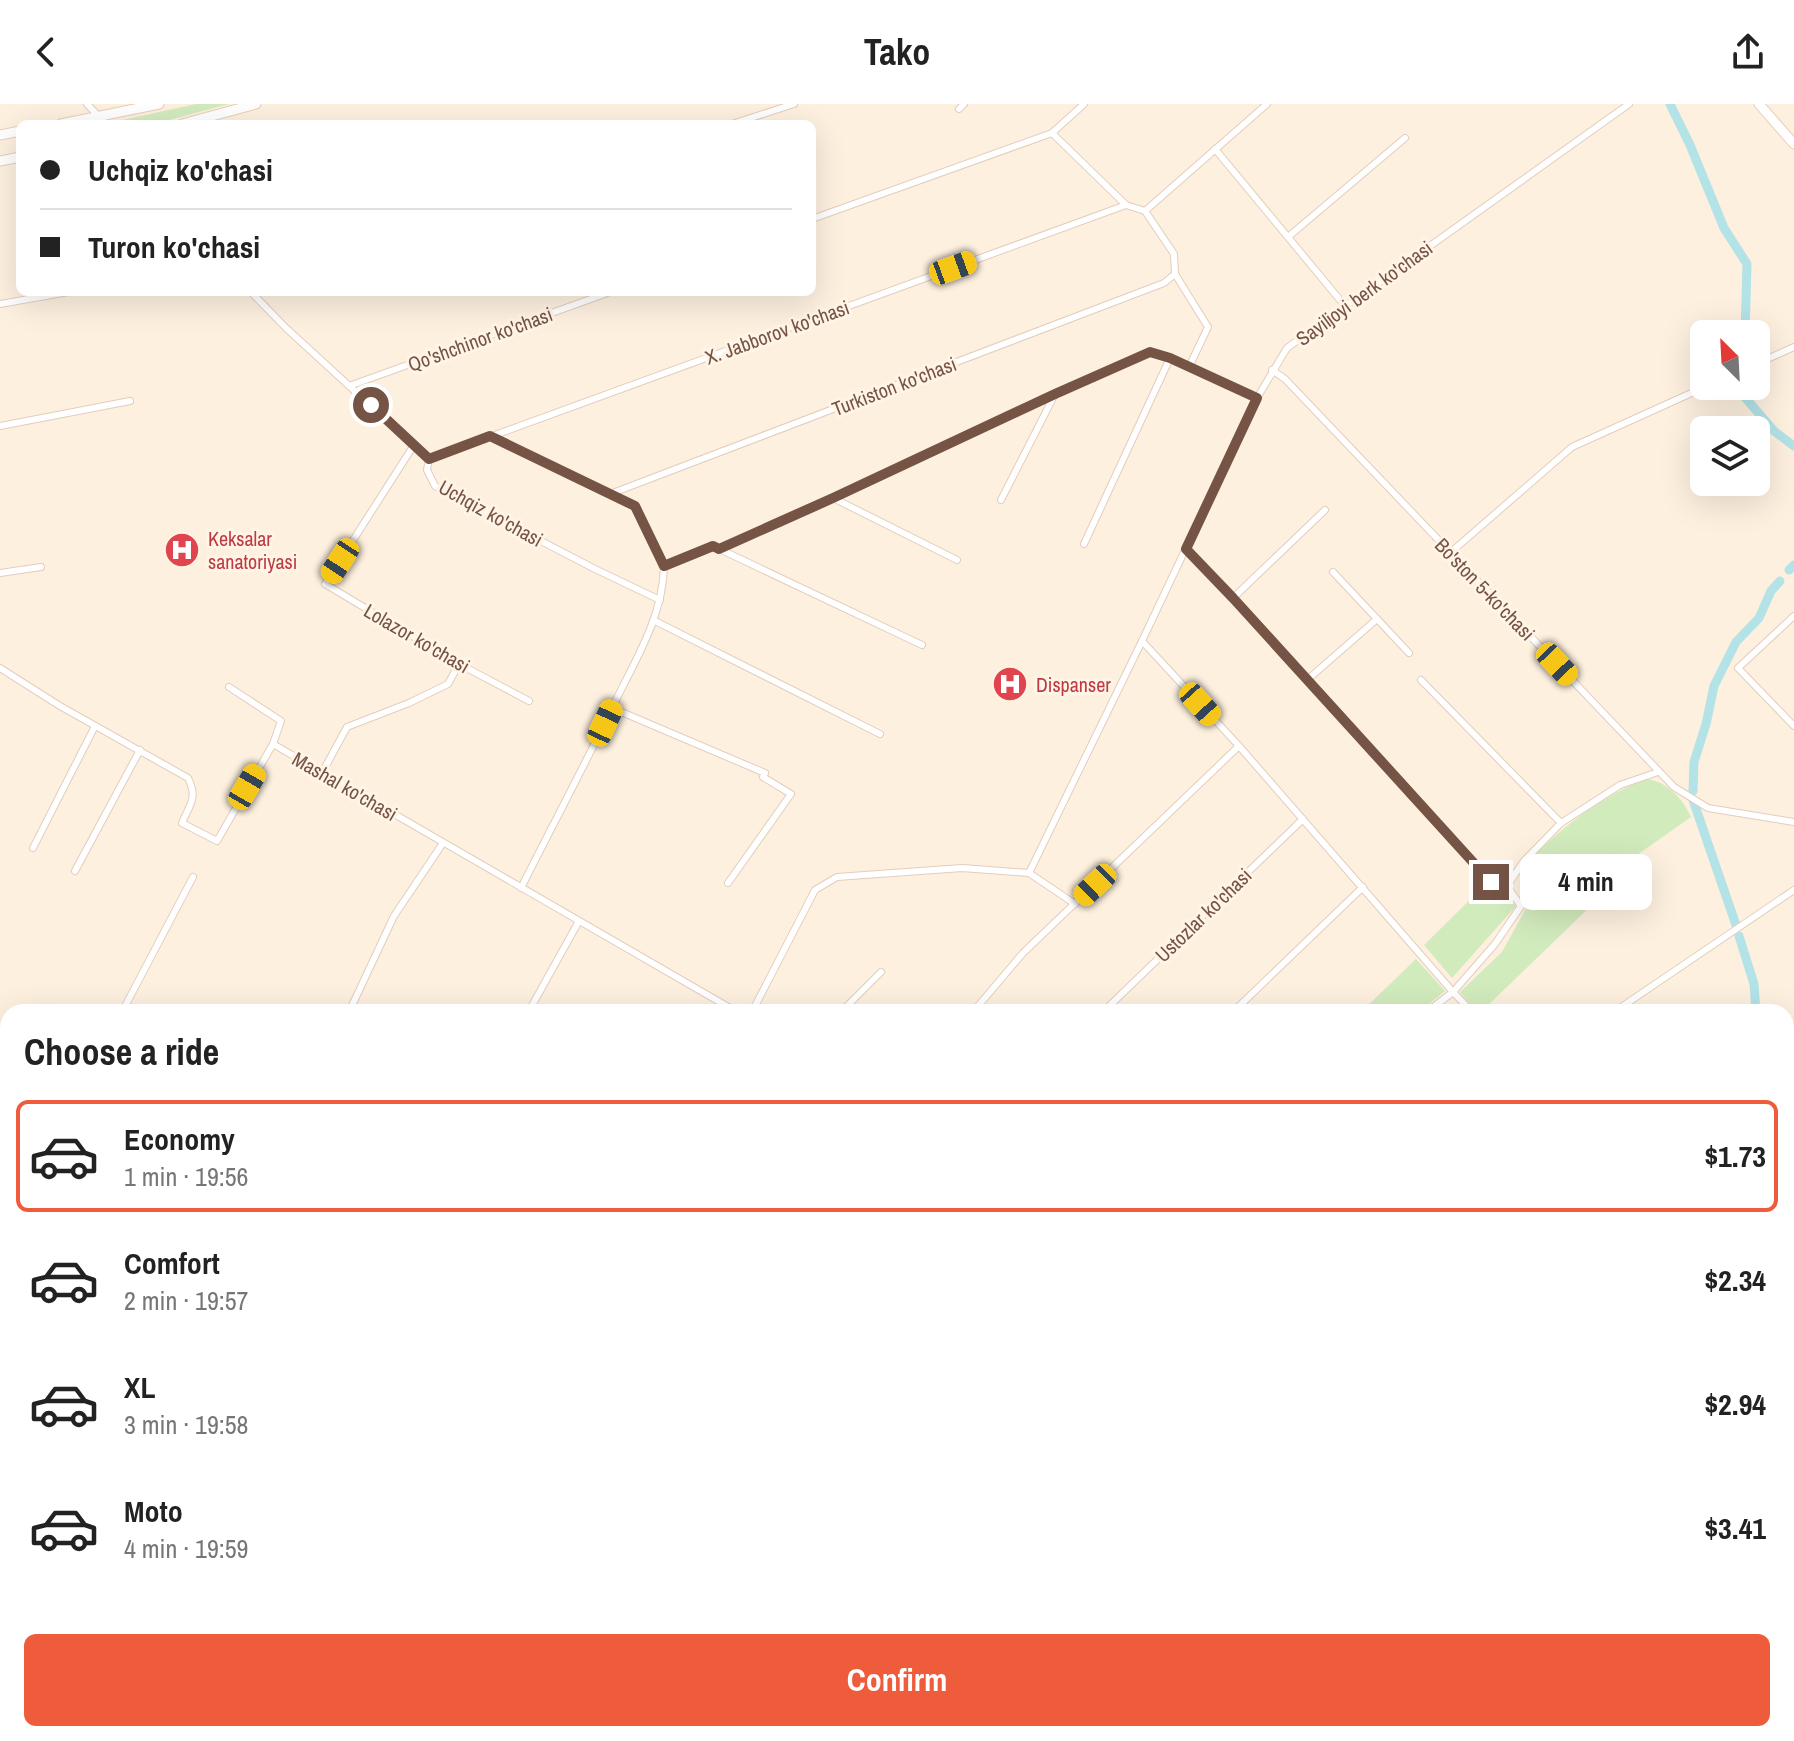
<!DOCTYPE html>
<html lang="en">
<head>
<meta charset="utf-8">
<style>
  :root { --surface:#fff; --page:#f6f6f6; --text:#222; --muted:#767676; --line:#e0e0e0; --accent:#ef5c3c }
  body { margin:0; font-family:"Archivo Narrow",sans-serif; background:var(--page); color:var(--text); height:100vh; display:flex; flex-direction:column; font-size:30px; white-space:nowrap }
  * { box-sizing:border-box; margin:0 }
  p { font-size:26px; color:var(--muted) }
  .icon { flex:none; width:44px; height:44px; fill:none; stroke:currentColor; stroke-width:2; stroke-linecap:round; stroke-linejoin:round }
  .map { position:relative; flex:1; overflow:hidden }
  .sheet { position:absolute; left:0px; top:900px; width:1794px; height:738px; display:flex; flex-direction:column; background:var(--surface); border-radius:24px 24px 0 0; box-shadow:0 8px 32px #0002 }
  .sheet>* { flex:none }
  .hud { position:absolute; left:16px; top:16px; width:800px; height:176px; border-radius:12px; box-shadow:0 8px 32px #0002; display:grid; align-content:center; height:176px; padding:0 24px; background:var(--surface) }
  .needle { width:52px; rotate:336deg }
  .fabs { position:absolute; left:1690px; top:216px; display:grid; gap:16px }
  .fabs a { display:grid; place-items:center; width:80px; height:80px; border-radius:12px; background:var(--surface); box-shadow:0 8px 32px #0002; font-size:40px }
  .end { position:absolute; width:36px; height:36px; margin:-18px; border:10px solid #755445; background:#fff; box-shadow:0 0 0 4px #fff }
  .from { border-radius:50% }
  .bubble { position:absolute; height:56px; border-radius:12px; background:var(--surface); box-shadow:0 8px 32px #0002; font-size:26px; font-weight:800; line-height:56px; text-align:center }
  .car { position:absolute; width:24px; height:48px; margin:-24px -12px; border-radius:10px; box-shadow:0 0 6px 2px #0007; background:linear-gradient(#f5c518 24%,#345 0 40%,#f5c518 0 76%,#345 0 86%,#f5c518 0) }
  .hud b { display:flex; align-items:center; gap:28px; height:76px; font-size:30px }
  .hud b+b { border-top:2px solid var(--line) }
  .hud i { width:20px; height:20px; background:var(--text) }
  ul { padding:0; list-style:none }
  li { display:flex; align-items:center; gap:24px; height:112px; margin:0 16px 12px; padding:0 8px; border:4px solid transparent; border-radius:12px }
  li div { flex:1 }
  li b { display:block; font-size:30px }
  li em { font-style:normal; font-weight:800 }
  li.active { border-color:var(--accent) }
  li>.icon { width:72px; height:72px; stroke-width:1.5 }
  h2 { padding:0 24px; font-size:36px; line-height:96px }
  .action { display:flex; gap:16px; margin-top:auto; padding:16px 24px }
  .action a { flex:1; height:92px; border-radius:12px; background:var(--accent); color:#fff; font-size:32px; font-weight:800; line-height:92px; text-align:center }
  header { display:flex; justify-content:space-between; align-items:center; height:104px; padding:0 24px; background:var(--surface); font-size:36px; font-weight:800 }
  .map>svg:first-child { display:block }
</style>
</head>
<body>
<header><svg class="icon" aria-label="back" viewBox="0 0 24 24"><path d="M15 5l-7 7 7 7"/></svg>Tako<svg class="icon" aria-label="share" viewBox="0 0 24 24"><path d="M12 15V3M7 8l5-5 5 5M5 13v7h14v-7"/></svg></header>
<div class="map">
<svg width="1794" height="1637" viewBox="0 0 1794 1637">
  <rect width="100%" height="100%" fill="#fdf0df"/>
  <!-- green -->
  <g fill="#d2ebbd">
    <path d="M196,0H229L154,20H115L118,17Z"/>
    <path d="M1646,675C1667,677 1683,695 1691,713L1593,782L1598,795L1481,908H1477L1460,888L1502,848L1530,797L1524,762C1559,726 1598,693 1646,675Z"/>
    <path d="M1484,782L1499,783L1516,802L1452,874L1424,841Z"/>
    <path d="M1416,855L1445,887L1419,908H1361Z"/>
  </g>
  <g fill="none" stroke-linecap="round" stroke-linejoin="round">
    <!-- canal -->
    <g stroke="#b3e2e7" stroke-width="9">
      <path d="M1670,0L1690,41L1724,124L1747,160L1745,230"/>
      <path d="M1743,282V291L1774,327L1794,342"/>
      <path d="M1789,466L1794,461"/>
      <path d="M1693,687L1694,658L1706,620L1714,582L1736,538L1759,514L1771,487L1780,477"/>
      <path d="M1693,696L1736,821"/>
      <path d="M1739,832L1754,880L1756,908"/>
      <path d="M1786,1100L1794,1113"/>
      <path d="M0,1288L8,1289"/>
      <path d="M1786,1429H1794"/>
    </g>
    <!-- river -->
    <g stroke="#b3e2e7" stroke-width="16">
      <path d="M0,991L8,993"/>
      <path d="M1066,1630L1078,1637"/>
    </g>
    <!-- minor casing -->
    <g stroke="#e4cdbd" stroke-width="8">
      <g id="minor">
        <path d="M87,0L106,20"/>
        <path d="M959,5L964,0"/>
        <path d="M732,20L794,0"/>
        <path d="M1052,29L1126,101L1145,107L1174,150L1175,170L1208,223L1189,263"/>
        <path d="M1215,45L1345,202"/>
        <path d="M1145,107L1267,0"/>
        <path d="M812,115L1052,29L1084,0"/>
        <path d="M1288,133L1405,34"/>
        <path d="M251,188L286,224L429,355L427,366L435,382L595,465L660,496"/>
        <path d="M0,200L68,188"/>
        <path d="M1756,260L1794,243"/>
        <path d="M1272,266L1285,275L1674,683L1708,704L1794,718"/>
        <path d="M349,282L610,188"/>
        <path d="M0,322L130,297"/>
        <path d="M490,332L635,402L664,462L713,442L922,541"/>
        <path d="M414,341L325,480L459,560L529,597"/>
        <path d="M429,355L1126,101"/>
        <path d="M610,390L1164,179L1175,170"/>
        <path d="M834,394L1055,290"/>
        <path d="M1001,396L1055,290L1150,248L1170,254L1257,294"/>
        <path d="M1084,440L1170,254"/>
        <path d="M719,445L833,394L957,456"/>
        <path d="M1186,445L1233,494L1491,778L1507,782"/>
        <path d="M1450,449L1572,343L1707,282"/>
        <path d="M1333,468L1409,549"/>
        <path d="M0,469L41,463"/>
        <path d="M1233,494L1325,406"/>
        <path d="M1794,512L1738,564L1794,622"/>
        <path d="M655,517L880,630"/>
        <path d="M1142,537L1239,642L1453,888L1427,908"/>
        <path d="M0,564L60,602L188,674C198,694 190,700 182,719L217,737L273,640L737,908"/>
        <path d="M1307,576L1377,515"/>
        <path d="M1421,576L1561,719"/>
        <path d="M229,583L281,617L273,640"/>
        <path d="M612,604L765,669L763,673L791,690L728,779"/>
        <path d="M322,669L347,623L409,599L448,580L459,560"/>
        <path d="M33,744L95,622"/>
        <path d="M75,767L140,646"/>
        <path d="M1029,769L1142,537L1257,294L1287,244L1629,0"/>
        <path d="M521,784C552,722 585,661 615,598C636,555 663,512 664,462"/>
        <path d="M529,907L579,817"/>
        <path d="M122,908L193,773"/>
        <path d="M349,908L394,812L443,739"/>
        <path d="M752,908L815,786L837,773L962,764L1029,769L1075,800"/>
        <path d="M841,908L881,868"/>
        <path d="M973,908L1023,849L1239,642"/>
        <path d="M1103,908L1303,715"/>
        <path d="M1233,908L1363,783"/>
        <path d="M1472,908L1453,888L1495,840L1521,802L1507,782L1524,757L1561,719L1620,681L1658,668"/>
        <path d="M1614,908L1794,786"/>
        <path d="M0,937H8"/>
        <path d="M1786,956L1794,951"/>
        <path d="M1786,1058L1794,1053"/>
        <path d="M0,1209L8,1210"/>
        <path d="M1786,1275L1794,1273"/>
        <path d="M1786,1352H1794"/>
        <path d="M1786,1482L1794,1481"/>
        <path d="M1786,1581L1794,1580"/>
        <path d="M878,1630L886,1637"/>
        <path d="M996,1630L1005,1637"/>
        <path d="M1173,1630L1195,1637"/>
        <path d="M1543,1630L1544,1637"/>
        <path d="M1255,1637L1315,1630"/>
      </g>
    </g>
    <!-- secondary casing -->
    <g stroke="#e9ceba" stroke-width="11">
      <g id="secondary">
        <path d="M1759,0L1794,40"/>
        <path d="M61,20L159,0"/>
        <path d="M182,20L256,0"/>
        <path d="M0,31L20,27"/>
        <path d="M0,57L20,53"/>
      </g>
    </g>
    <!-- primary casing -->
    <g stroke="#dbd3cf" stroke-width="12">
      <g id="primary">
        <path d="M0,1310L8,1312"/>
        <path d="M0,1326L8,1327"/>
        <path d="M756,1630L764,1637"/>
      </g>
    </g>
    <!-- minor -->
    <use href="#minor" stroke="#fff" stroke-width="6"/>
    <!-- secondary -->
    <use href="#secondary" stroke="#fff" stroke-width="9"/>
    <!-- primary -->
    <use href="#primary" stroke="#ffd294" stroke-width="10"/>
  </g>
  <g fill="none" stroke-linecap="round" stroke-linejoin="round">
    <!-- route -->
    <path stroke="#755445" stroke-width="10" d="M371,301L429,355L490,332L635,402L664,462L713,442L719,445L833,394L1055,290L1150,248L1170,254L1257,294L1186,445L1233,494L1491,778"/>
  </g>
  <!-- icons -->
  <defs>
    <g id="hospital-disc" transform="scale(1.8)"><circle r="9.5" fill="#e0444e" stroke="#fff4e6"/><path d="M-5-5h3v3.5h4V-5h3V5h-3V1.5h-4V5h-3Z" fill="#fff"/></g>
  </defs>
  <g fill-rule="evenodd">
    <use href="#hospital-disc" x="182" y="446"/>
    <use href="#hospital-disc" x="1010" y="580"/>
  </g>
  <g text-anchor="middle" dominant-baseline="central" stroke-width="6" stroke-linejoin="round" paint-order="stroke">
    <!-- street labels -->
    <g font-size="20" fill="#755445" stroke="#fff4e6">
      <text transform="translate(1364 189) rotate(-36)">Sayiljoyi berk ko'chasi</text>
      <text transform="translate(777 228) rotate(-20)">X. Jabborov ko'chasi</text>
      <text transform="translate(480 235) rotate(-20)">Qo'shchinor ko'chasi</text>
      <text transform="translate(894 282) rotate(-21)">Turkiston ko'chasi</text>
      <text transform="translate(491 409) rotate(29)">Uchqiz ko'chasi</text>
      <text transform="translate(1485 485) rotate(46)">Bo'ston 5-ko'chasi</text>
      <text transform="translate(417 534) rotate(30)">Lolazor ko'chasi</text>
      <text transform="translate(345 682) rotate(30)">Mashal ko'chasi</text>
      <text transform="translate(1203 811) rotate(-44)">Ustozlar ko'chasi</text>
    </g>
    <!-- health labels -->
    <g font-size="20" fill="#be3a42" stroke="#fff4e6" text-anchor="start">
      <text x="208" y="434">Keksalar<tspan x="208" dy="23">sanatoriyasi</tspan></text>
      <text x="1036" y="580">Dispanser</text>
    </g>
  </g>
</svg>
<div class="fabs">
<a><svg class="needle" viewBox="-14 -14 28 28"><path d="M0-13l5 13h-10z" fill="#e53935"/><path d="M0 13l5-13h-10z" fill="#767676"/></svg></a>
<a><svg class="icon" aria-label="layers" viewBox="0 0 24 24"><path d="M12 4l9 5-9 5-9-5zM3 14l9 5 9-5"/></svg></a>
</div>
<i class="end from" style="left:371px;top:301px"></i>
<i class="end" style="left:1491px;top:778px"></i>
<div class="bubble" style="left:1520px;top:750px;width:132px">4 min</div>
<i class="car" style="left:953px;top:164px;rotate:70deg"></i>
<i class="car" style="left:340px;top:457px;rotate:213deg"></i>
<i class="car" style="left:1557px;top:560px;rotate:137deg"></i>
<i class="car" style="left:1200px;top:600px;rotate:138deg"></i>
<i class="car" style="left:605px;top:619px;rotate:25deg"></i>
<i class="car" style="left:247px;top:683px;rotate:30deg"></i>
<i class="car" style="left:1095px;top:781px;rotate:226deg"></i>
<div class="hud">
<b><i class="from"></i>Uchqiz ko'chasi</b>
<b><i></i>Turon ko'chasi</b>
</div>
<section class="sheet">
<h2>Choose a ride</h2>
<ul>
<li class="active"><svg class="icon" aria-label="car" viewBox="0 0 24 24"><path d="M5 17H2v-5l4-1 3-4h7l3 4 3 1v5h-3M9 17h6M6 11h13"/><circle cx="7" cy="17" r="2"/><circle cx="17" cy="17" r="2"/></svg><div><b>Economy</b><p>1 min · 19:56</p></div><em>$1.73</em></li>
<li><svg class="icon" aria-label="car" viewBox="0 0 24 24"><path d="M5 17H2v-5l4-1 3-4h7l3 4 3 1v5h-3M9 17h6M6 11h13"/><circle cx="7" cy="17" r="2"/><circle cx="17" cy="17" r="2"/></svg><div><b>Comfort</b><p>2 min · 19:57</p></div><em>$2.34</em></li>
<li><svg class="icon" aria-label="car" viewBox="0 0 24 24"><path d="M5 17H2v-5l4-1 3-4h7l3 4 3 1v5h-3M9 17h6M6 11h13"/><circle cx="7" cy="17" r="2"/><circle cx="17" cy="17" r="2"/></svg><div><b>XL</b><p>3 min · 19:58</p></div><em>$2.94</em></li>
<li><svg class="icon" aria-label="car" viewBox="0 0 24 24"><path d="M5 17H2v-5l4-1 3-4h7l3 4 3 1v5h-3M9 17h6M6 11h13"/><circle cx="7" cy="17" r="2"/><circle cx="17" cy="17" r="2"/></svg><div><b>Moto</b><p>4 min · 19:59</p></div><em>$3.41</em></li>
</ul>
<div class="action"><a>Confirm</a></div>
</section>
</div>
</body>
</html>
